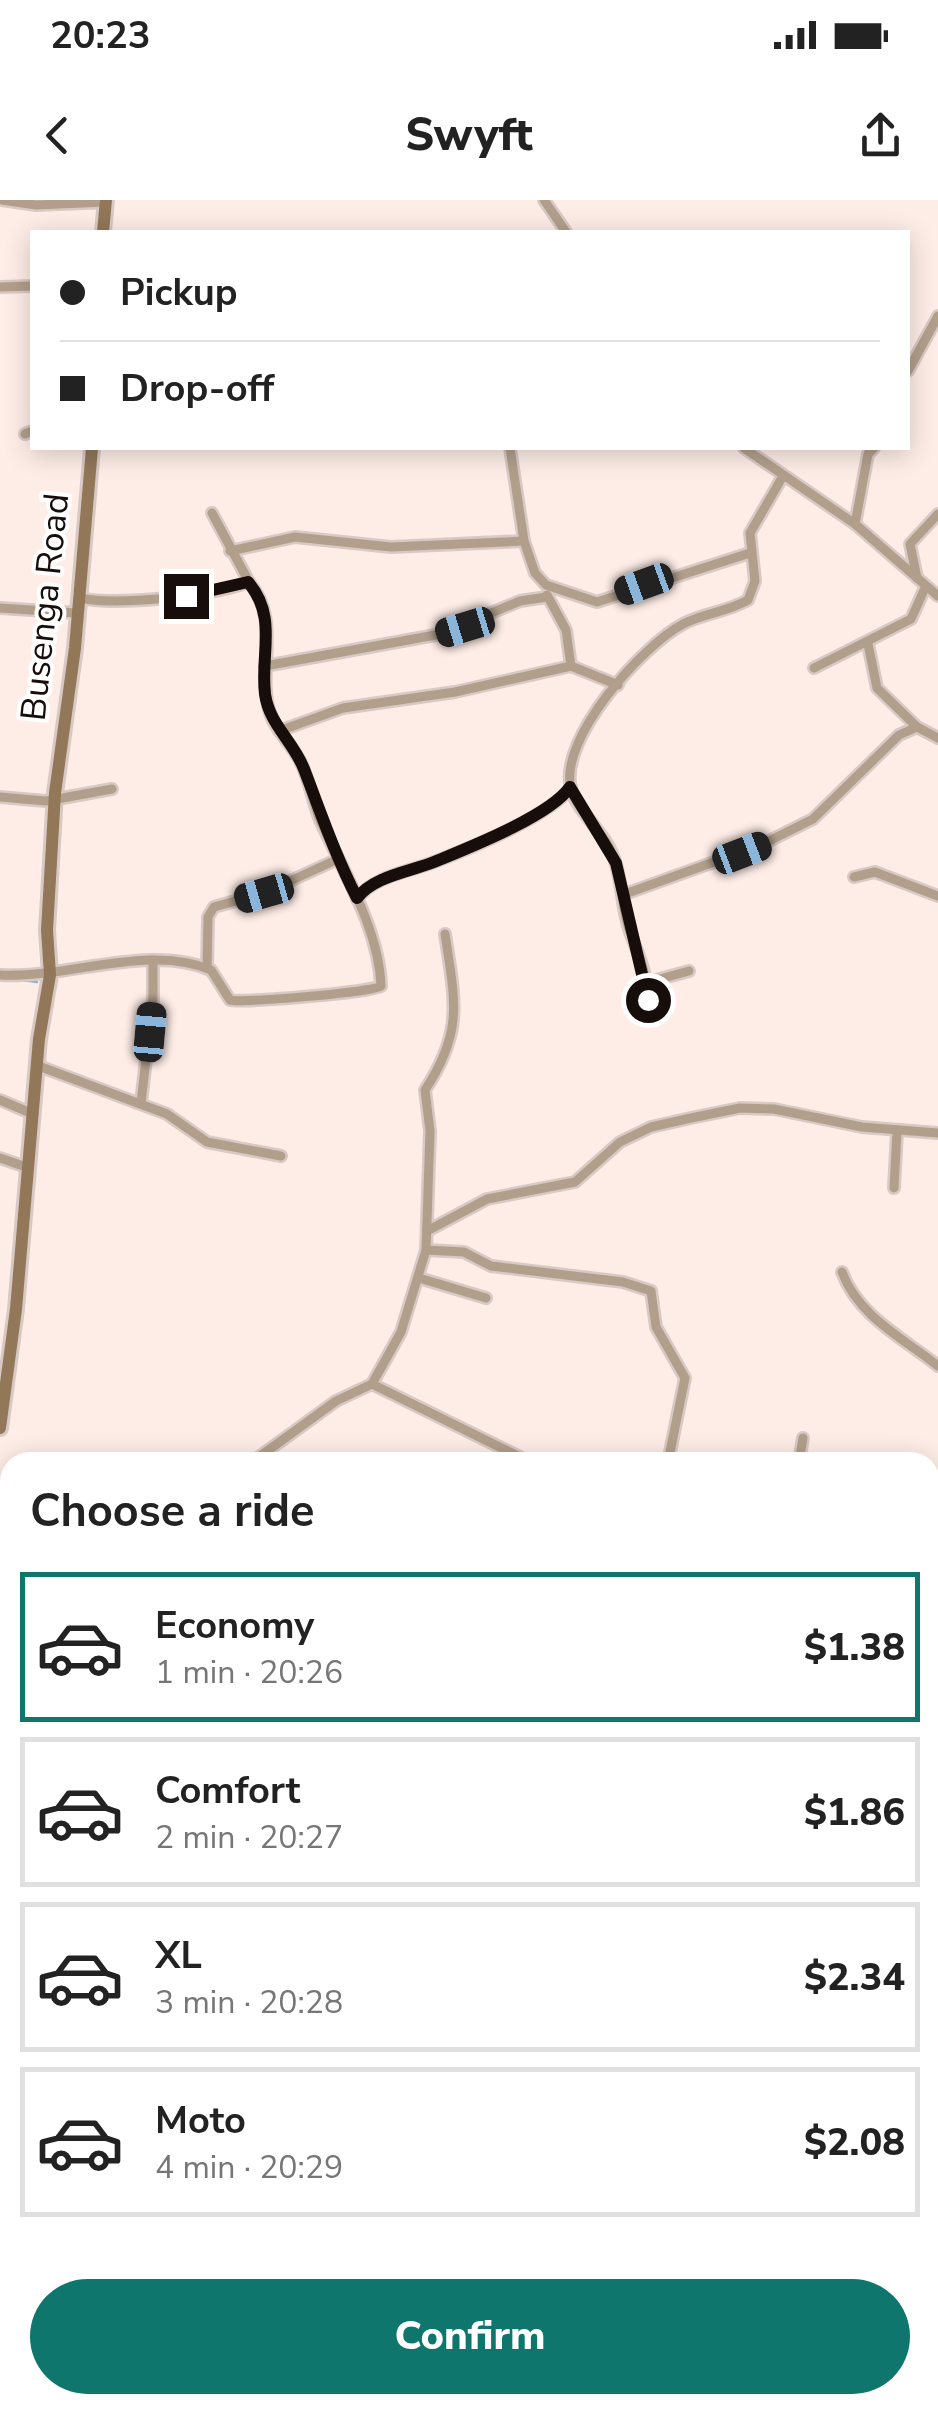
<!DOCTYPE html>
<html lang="en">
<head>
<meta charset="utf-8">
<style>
  :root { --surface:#fff; --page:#f6f6f6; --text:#222; --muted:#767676; --line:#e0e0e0; --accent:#0f766e }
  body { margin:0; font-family:"Nunito Sans",sans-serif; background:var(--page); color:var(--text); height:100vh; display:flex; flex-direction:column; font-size:38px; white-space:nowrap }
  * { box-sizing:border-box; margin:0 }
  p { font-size:32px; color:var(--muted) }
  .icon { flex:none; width:55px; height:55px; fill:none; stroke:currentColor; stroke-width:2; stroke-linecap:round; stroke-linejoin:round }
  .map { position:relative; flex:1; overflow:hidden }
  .sheet { position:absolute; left:0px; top:1252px; width:940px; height:962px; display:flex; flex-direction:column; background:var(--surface); border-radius:30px 30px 0 0; box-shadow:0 5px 25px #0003 }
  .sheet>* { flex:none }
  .banner { position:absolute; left:30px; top:30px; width:880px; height:220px; border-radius:0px; box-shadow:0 5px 25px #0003; display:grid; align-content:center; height:220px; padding:0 30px; background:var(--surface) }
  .end { position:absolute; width:45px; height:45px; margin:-22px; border:12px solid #170e0b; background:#fff; box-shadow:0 0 0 5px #fff }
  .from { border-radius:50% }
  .car { position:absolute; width:30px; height:60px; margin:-30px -15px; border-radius:12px; box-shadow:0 0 8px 2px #0007; background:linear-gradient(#222 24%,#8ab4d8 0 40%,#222 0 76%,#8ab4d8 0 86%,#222 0) }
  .banner b { display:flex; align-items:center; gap:35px; height:95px; font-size:38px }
  .banner b+b { border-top:2px solid var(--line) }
  .banner i { width:25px; height:25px; background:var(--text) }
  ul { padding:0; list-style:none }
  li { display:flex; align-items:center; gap:30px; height:150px; margin:0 20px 15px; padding:0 10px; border:5px solid var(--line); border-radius:0px }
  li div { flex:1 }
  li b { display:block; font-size:38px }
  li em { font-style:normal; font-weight:800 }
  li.active { border-color:var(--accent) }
  li>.icon { width:90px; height:90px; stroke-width:1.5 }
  h2 { padding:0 30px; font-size:45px; line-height:120px }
  .cta { display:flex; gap:20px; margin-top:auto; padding:20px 30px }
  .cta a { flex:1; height:115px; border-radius:60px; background:var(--accent); color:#fff; font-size:40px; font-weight:800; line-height:115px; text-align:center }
  .status { display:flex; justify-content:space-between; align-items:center; height:70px; padding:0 50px; background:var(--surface); direction:ltr }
  .status svg { height:28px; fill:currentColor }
  header { display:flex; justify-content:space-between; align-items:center; height:130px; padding:0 30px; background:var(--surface); font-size:45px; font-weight:800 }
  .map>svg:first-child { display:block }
</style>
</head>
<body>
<div class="status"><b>20:23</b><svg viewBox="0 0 49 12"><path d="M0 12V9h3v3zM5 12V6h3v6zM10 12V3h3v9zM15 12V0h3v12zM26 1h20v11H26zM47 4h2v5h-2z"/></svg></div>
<header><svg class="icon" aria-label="back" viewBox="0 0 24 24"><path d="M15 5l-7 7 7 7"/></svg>Swyft<svg class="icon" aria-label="share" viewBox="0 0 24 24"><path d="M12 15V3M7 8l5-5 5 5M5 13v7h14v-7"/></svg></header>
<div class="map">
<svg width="938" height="2213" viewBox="0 0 938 2213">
  <rect width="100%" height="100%" fill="#feede7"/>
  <!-- green -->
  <path fill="#c9d9b4" d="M41,2205H148L159,2213H52Z"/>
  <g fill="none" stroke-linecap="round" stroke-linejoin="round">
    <!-- stream -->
    <path stroke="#93afe2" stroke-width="2.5" d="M14,779L37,782"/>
    <!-- street casing -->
    <g stroke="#d9c9c4" stroke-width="14">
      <g id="street">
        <path d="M2,0L36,5L106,2"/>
        <path d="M544,0L566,32"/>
        <path d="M0,87L32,86"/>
        <path d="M908,171L938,116"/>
        <path d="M25,234L32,231"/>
        <path d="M510,248L524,341L535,373L546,385L597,402L750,353"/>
        <path d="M744,248L855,324L938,396"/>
        <path d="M212,313L249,382"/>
        <path d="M855,324L868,254L874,248"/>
        <path d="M230,351L295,337L391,347L524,341"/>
        <path d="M917,378L910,344L938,314"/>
        <path d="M547,395L566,430L571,466"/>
        <path d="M0,408L77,413"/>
        <path d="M868,444L877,488L917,527L938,538"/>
        <path d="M265,466L441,434L520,401L547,397"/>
        <path d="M814,468L911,419L925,388"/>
        <path d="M279,531L343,508L455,492L571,466L618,485"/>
        <path d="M0,597L46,601L112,589"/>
        <path d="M854,677L875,672L938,696"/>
        <path d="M625,694L761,645L813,619L899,535L917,527"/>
        <path d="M357,699C373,676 409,672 434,662C468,649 550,616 571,587"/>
        <path d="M207,768L208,717L214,707L264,693L338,659"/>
        <path d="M0,775C66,779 151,743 211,770L230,800C243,803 375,792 381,786C379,728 343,672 320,620C312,601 310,580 300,561C292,545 277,532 271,516C255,471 283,422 249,382C211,396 118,406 79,398"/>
        <path d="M645,783L689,771"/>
        <path d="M645,810C654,788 637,751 629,729C620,702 623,674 609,647C599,628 577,610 571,589C558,539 642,446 683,424C704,413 727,412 748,400L755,381L750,333L783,276"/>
        <path d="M36,865L167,914L207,942L281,956"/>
        <path d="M0,900L33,914"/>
        <path d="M141,903L153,798V760"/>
        <path d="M0,958L26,967"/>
        <path d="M894,988L897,932"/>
        <path d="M427,1031L487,999L575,982L620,942L651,927L691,918L740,908L774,909L862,927L938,933"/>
        <path d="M426,1050L464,1052L491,1066L623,1082L651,1091L656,1127L685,1178L668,1262"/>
        <path d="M842,1072C858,1116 903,1138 938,1166"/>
        <path d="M419,1078L486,1098"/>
        <path d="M372,1184L530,1262"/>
        <path d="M252,1262L336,1201L372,1184L401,1132L426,1050L430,931L425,890C464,831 455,801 445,734"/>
        <path d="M799,1262L803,1238"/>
        <path d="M930,1402L938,1405"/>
        <path d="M930,1522L938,1508"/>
        <path d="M0,1527H10"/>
        <path d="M0,1821L10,1893"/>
        <path d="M930,1878L938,1881"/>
        <path d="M0,1966L10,1964"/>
        <path d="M930,2009L938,2011"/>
        <path d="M0,2129L10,2128"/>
        <path d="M930,2185L938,2184"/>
        <path d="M170,2205L178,2213"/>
        <path d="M760,2205V2213"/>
        <path d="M376,2213L389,2205"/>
        <path d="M900,2213V2205"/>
      </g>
    </g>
    <!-- secondary casing -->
    <g stroke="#d9c9c4" stroke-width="18">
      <g id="secondary">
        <path d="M103,32L106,0"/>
        <path d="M0,1228L16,1109L39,839L50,775L47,730L55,593L75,448L92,248"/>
        <path d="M0,1449L10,1507"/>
        <path d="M930,1674L938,1663"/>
        <path d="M291,2205L297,2213"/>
        <path d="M569,2213L574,2205"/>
      </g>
    </g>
    <!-- street -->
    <use href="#street" stroke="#b29f8b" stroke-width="9"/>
    <!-- secondary -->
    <use href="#secondary" stroke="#927759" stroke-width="12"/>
  </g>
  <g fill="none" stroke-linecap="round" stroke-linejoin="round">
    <!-- route -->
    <path stroke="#170e0b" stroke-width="12" d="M186,396L248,382C278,417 260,454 265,494C269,524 293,541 304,569C321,613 335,655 357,698C374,676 409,672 434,662C468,648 550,616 570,587L616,663L648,800"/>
  </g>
  <g text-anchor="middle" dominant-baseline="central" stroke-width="8" stroke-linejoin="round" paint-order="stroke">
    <!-- street labels -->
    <g font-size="35" fill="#170e0b" stroke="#fff">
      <text transform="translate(45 407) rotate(-84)">Busenga Road</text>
    </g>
  </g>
</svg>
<i class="end from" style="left:648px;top:800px"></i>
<i class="end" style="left:186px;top:396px"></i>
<i class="car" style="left:644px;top:384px;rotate:250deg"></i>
<i class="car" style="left:465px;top:427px;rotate:253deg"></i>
<i class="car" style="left:742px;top:653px;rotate:69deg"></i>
<i class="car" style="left:264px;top:693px;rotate:254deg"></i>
<i class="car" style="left:150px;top:832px;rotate:5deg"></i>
<div class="banner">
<b><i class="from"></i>Pickup</b>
<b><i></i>Drop-off</b>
</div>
<section class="sheet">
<h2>Choose a ride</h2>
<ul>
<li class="active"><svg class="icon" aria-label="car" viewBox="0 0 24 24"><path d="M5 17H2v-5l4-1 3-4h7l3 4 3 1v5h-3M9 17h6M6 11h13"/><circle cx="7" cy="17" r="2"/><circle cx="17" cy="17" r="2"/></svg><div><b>Economy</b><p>1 min · 20:26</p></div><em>$1.38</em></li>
<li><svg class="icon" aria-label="car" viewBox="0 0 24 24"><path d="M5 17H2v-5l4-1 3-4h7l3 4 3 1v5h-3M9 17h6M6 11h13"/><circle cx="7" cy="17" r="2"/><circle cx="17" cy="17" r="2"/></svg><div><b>Comfort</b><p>2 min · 20:27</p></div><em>$1.86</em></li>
<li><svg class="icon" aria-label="car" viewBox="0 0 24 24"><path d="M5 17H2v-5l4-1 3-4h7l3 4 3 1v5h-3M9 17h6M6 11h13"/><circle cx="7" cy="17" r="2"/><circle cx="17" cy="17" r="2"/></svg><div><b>XL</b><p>3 min · 20:28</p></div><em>$2.34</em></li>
<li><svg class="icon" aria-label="car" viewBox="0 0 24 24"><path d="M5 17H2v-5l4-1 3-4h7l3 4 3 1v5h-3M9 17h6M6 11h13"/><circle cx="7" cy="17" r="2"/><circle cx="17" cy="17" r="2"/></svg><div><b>Moto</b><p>4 min · 20:29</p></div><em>$2.08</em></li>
</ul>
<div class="cta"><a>Confirm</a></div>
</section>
</div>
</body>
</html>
